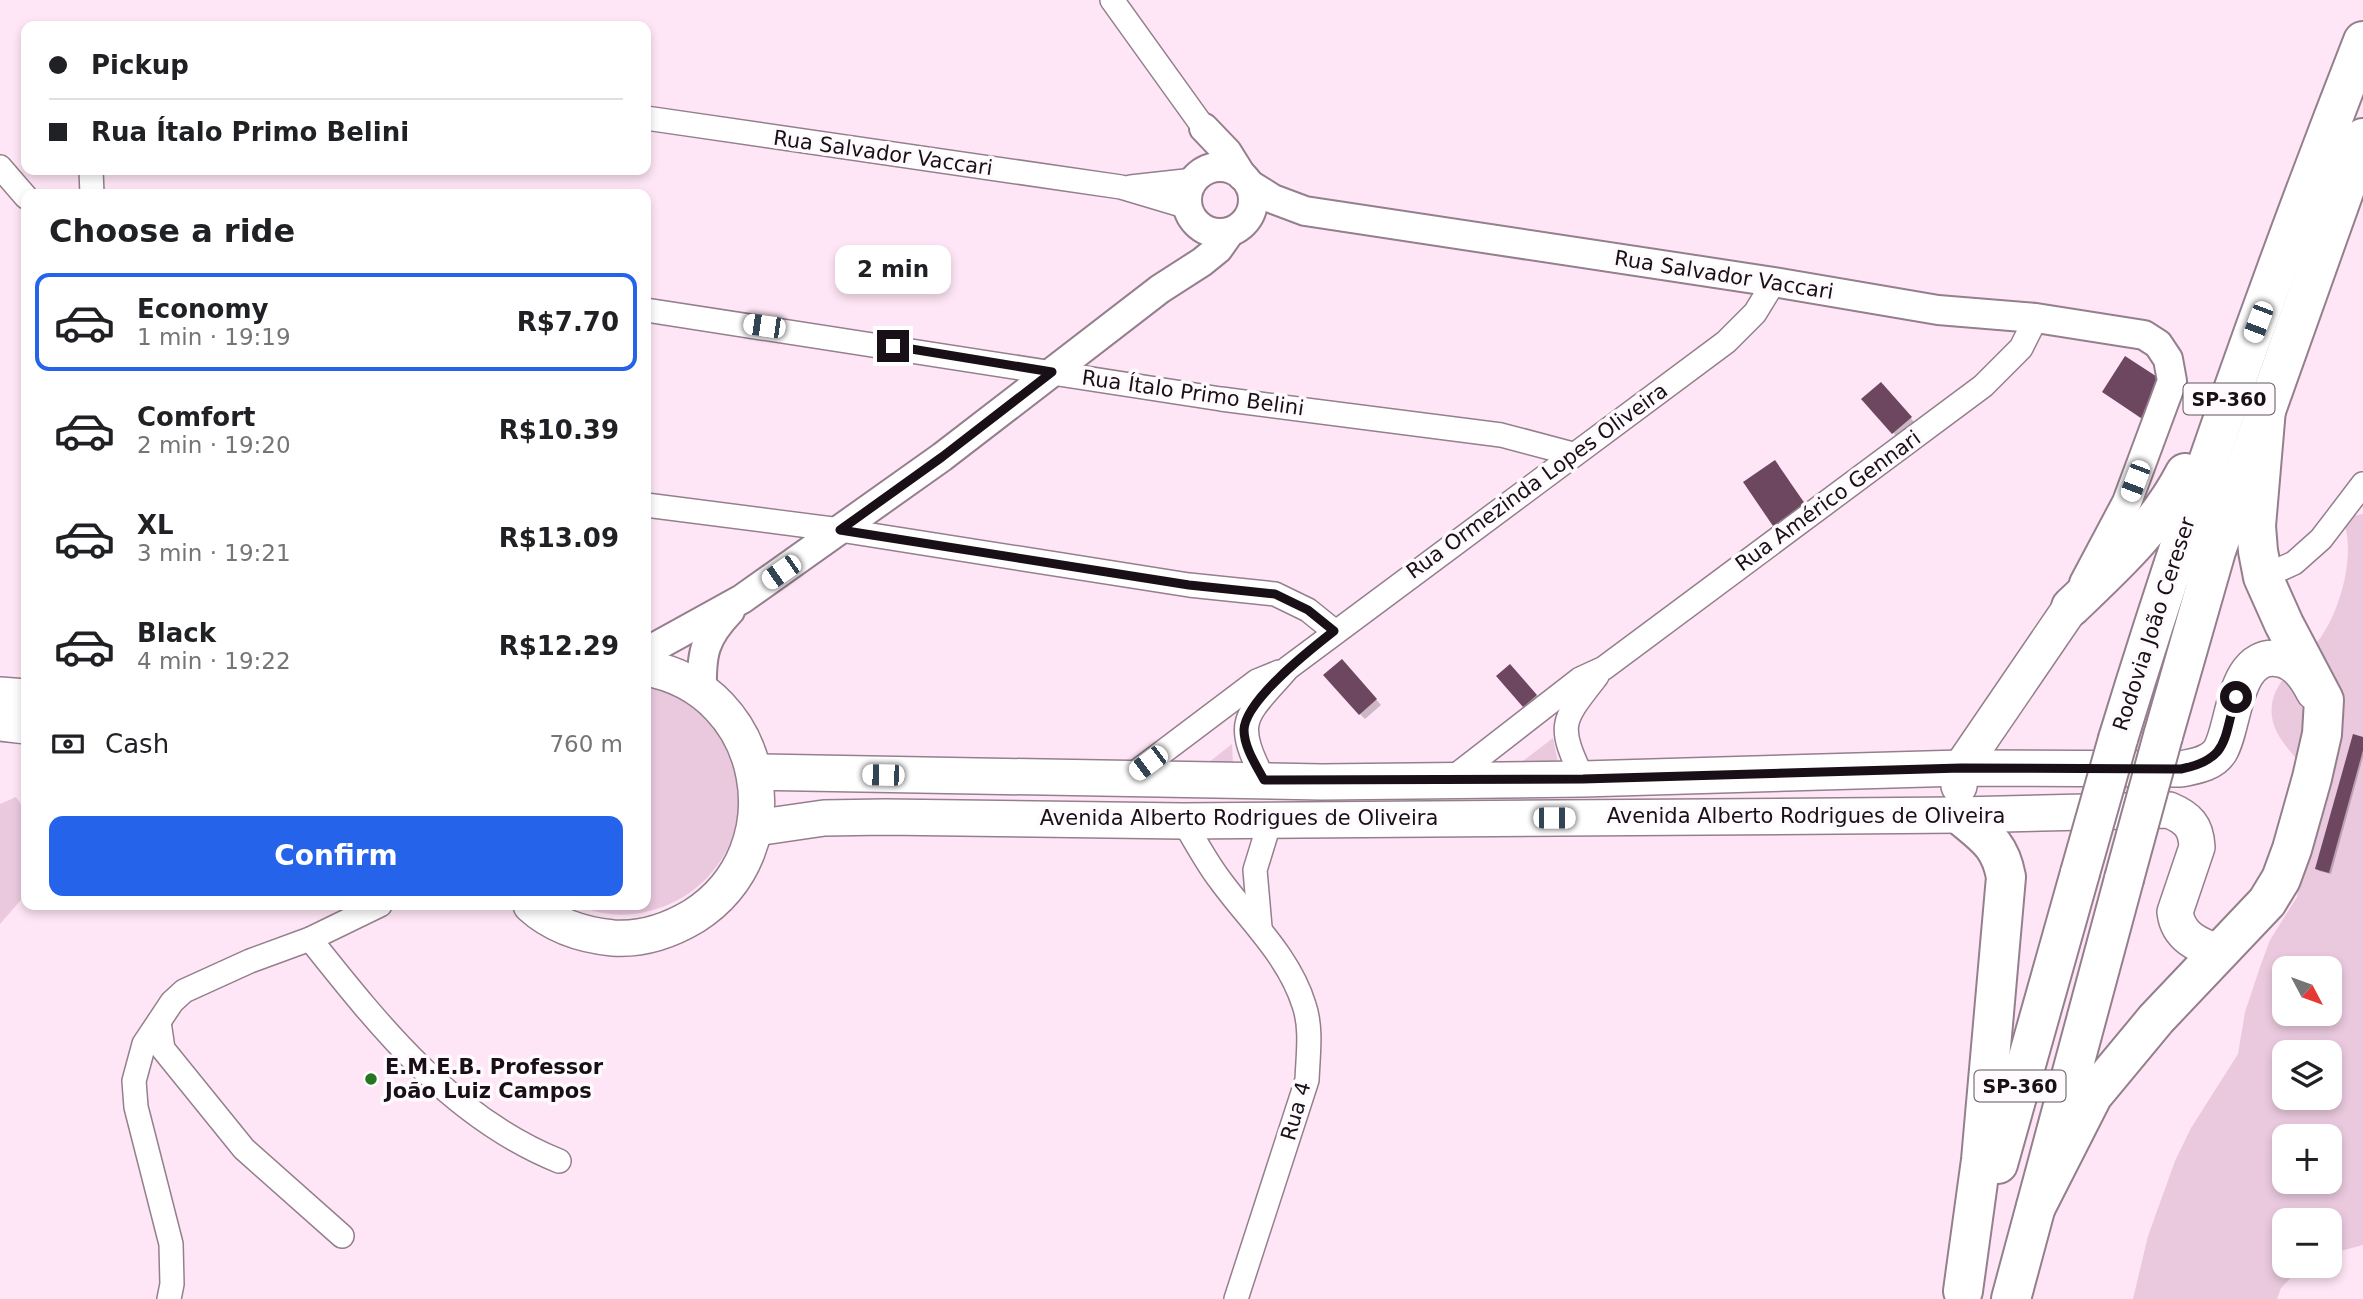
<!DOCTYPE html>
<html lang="en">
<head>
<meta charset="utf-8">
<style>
  :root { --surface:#fff; --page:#f6f6f6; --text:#202124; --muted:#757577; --line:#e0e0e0; --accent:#2563eb }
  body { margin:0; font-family:"DejaVu Sans",sans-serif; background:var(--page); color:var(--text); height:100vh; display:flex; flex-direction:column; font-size:26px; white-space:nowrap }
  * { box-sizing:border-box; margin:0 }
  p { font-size:23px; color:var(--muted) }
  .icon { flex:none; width:38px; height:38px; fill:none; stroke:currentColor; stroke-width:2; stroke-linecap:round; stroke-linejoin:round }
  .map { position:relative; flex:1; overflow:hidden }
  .drawer { position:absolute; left:21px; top:189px; width:630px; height:721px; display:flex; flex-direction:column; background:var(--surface); border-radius:14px; box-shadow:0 4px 10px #0003 }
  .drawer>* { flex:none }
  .banner { position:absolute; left:21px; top:21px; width:630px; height:154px; border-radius:14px; box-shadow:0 4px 10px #0003; display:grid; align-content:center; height:154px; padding:0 28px; background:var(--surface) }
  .needle { width:46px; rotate:131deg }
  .controls { position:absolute; left:2272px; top:956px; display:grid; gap:14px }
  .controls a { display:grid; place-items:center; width:70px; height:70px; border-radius:14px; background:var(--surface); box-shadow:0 4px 10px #0003; font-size:35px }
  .end { position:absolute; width:32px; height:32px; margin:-16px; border:9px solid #181016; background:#fff; box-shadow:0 0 0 4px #fff }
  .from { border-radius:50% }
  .bubble { position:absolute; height:49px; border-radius:14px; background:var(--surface); box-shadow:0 4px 10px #0003; font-size:23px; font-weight:700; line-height:49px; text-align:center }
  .car { position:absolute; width:21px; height:42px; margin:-21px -10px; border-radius:9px; box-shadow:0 0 5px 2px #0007; background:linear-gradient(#fff 24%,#345 0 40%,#fff 0 76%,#345 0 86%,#fff 0) }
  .banner b { display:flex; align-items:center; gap:24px; height:66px; font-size:26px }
  .banner b+b { border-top:2px solid var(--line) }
  .banner i { width:18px; height:18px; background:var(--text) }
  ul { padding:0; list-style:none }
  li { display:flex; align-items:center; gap:21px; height:98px; margin:0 14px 10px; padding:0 14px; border:4px solid transparent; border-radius:14px }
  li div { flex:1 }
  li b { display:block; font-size:26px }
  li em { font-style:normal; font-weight:700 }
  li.on { border-color:var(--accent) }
  li>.icon { width:63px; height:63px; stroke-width:1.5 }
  h2 { padding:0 28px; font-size:32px; line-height:84px }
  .pay { display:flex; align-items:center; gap:18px; height:77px; padding:0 28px; font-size:26px }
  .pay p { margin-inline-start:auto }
  .action { display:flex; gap:14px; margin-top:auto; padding:14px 28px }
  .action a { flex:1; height:80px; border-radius:14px; background:var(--accent); color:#fff; font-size:28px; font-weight:700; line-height:80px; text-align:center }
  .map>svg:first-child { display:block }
</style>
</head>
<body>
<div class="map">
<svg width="2363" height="1299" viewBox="0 0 2363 1299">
  <rect width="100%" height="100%" fill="#ffe6f6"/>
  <!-- green -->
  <g fill="#eac9de" fill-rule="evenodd">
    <path d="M2363,514V1245L2329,1254V1220H2284V1265H2303L2281,1288L2277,1299H2133L2148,1236L2175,1161L2191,1128L2238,1054L2245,1012L2260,967L2270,940L2297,897L2310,775C2297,758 2275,739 2272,717C2267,682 2303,661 2321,637C2341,609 2357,550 2342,518ZM2284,968H2329V1013H2284ZM2284,1052H2329V1097H2284ZM2284,1136H2329V1181H2284Z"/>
    <path d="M646,686C668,692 690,700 706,717C770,786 736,892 645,912C623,917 599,915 578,905H646Z"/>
    <path d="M1553,738L1558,763L1515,767Z"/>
    <path d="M1232,744L1233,765L1203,767Z"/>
    <path d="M16,797L26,812V894L0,924V804Z"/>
  </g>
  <!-- shadow -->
  <g fill="#0003">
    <path d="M2164,384L2150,425L2104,392Z"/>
    <path d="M1885,389L1915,423L1898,438L1863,399Z"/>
    <path d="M1774,462L1812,512L1782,533L1774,525Z"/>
    <path d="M1347,666L1381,705L1365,719L1360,714Z"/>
    <path d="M1515,671L1541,701L1529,711L1524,706Z"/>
    <path d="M2363,739V757L2331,874L2319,871L2317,869Z"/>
  </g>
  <!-- building -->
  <g fill="#6d4660">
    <path d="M2125,356L2165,382L2141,418L2102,392Z"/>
    <path d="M1881,382L1912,417L1892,434L1861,399Z"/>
    <path d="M1775,460L1805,504L1773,526L1743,482Z"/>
    <path d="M1342,659L1377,699L1359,715L1323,675Z"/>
    <path d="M1510,664L1537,695L1523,707L1496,676Z"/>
    <path d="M2353,734L2363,737V750L2329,873L2315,869Z"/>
  </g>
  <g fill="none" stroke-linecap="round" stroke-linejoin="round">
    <!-- minor casing -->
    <g stroke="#947f8d" stroke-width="26">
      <g id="minor">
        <path d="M1112,0L1204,128"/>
        <path d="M646,118L1121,187L1188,207"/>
        <path d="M0,167L26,197"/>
        <path d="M91,170L92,194"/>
        <path d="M1131,187L1194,180"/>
        <path d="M646,310L1221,399L1501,435L1573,454"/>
        <path d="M646,505L840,530L1189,585L1275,594L1308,610L1334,631"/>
        <path d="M2263,577L2294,563L2321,539L2363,484"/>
        <path d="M1127,779L1257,681L1279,672"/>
        <path d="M1583,779C1557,724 1561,722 1597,676"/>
        <path d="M1264,780C1232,718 1246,717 1288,668L1726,342L1755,313L1774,282"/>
        <path d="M1450,780L1580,679L1604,668L1983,386L2021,348L2036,318"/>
        <path d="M1183,821C1195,840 1206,862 1220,880C1249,920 1289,956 1304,1005C1312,1028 1308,1055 1307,1080L1236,1299"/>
        <path d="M1260,927L1255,870L1271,818"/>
        <path d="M310,939C380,1027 452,1118 559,1161"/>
        <path d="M159,1022L163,1049L244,1149L342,1236"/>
        <path d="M169,1299L172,1284L171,1244L136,1107L134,1081L144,1044L172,1002L184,991L250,961L310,939L380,905"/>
      </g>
    </g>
    <!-- tertiary casing -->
    <g stroke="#947f8d" stroke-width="32">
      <g id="tertiary">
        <path d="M1204,128L1227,152L1242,176"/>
        <circle cx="1220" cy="200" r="33"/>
        <path d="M1249,184L1273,199L1305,211L1774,282L1938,310L2036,318L2144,335L2158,344L2168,359L2172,381L2127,502L2084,583"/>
        <path d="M646,652L742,599L942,457L1160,289L1202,262L1218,249L1230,232"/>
        <path d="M702,691C701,654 704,638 730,611"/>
      </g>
    </g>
    <!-- primary casing -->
    <g stroke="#947f8d" stroke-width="38">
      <g id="primary">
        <path d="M0,695L26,697"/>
        <path d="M0,723L26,726"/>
        <path d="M755,772L1322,782L1583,779L1961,768L2181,769C2195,766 2212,764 2220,751C2235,727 2233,650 2280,659C2296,662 2307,678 2314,692"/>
        <path d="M1959,786L1961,768L2071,607"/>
        <path d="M755,828L824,818L885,817L1183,821L1960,815L2169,810C2188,818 2196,826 2197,847L2175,912C2178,937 2198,945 2220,953"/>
        <path d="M531,905C554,926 582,935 613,938C642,940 669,931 694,916C797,850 767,689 646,668"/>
      </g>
    </g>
    <!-- motorway casing -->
    <g stroke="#947f8d" stroke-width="42">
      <g id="motorway">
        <path d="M2071,607C2115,565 2157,527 2185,473"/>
        <path d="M2163,736L2216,551L2363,138"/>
        <path d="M2118,739C2190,503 2273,271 2363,41"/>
        <path d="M1960,815C1985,836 2000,844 2006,877L1981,1160L1963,1291"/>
        <path d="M1998,1164L2080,873"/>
        <path d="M2036,1207L2093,1095L2156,1019L2267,902L2281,879L2292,849L2312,778L2322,734L2324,700L2284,624L2263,577L2258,551L2256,526L2266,409"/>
        <path d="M2011,1299L2124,879"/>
      </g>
    </g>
    <!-- minor -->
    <use href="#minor" stroke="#fff" stroke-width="23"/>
    <!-- tertiary -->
    <use href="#tertiary" stroke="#fff" stroke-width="28"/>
    <!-- primary -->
    <use href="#primary" stroke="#fff" stroke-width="35"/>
    <!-- motorway -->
    <use href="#motorway" stroke="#fff" stroke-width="38"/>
    <!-- motorway-bridge casing -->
    <g stroke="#947f8d" stroke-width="42" stroke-linecap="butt">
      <g id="motorway-bridge">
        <path d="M2080,873L2118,739"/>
        <path d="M2124,879L2163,736"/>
      </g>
    </g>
    <!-- motorway-bridge -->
    <use href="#motorway-bridge" stroke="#fff" stroke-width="38"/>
  </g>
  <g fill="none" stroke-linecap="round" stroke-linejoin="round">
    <!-- route -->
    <path stroke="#181016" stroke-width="9" d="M893,346L1052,372L942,457L840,530L1189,585L1275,594L1308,610L1334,631C1311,649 1245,700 1244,730C1244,747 1256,765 1264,780L1583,779L1961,768L2181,769C2230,759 2223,738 2236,697"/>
  </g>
  <!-- markers -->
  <circle fill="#247621" stroke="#fffafd" stroke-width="2.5" cx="371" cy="1079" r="7"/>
  <g text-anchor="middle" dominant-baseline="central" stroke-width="7" stroke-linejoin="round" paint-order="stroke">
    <!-- shield labels -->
    <g fill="#fffafd" stroke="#5d565b" stroke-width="2">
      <rect x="2183.5" y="383.5" width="91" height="31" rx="5"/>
      <rect x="1974.5" y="1070.5" width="91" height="31" rx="5"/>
    </g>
    <g font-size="19" font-weight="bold" fill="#181016">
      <text x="2229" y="399">SP-360</text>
      <text x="2020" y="1086">SP-360</text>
    </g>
    <!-- street labels -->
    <g font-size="21" fill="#181016" stroke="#fffafd">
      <text transform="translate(883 153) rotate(8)">Rua Salvador Vaccari</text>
      <text transform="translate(1724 275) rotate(9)">Rua Salvador Vaccari</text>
      <text transform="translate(1193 393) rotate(8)">Rua Ítalo Primo Belini</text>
      <text transform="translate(1537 481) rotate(-36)">Rua Ormezinda Lopes Oliveira</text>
      <text transform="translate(1828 501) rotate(-36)">Rua Américo Gennari</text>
      <text transform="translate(2154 624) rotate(-72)">Rodovia João Cereser</text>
      <text x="1806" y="816">Avenida Alberto Rodrigues de Oliveira</text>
      <text x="1239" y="818">Avenida Alberto Rodrigues de Oliveira</text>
      <text transform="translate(1296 1111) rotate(-74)">Rua 4</text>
    </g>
    <!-- poi labels -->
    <g font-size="21" font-weight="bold" fill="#181016" stroke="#fffafd" text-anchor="start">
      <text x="385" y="1067">E.M.E.B. Professor<tspan x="385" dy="24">João Luiz Campos</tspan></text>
    </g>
  </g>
</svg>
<div class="controls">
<a><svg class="needle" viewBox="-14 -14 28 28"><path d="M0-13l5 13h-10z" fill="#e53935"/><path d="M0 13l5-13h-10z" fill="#757577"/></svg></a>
<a><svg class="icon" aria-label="layers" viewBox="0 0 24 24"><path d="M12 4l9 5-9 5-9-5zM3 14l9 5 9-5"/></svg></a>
<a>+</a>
<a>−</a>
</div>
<i class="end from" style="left:2236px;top:697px"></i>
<i class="end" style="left:893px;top:346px"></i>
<div class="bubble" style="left:835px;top:245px;width:116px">2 min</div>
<i class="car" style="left:2258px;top:322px;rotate:201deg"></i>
<i class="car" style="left:764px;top:326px;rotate:278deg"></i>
<i class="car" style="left:2135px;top:481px;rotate:201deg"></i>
<i class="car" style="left:781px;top:572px;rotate:235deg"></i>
<i class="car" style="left:1148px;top:763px;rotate:233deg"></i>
<i class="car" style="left:883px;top:775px;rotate:271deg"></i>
<i class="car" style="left:1554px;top:818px;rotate:90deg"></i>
<div class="banner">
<b><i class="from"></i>Pickup</b>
<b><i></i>Rua Ítalo Primo Belini</b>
</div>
<section class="drawer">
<h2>Choose a ride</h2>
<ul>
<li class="on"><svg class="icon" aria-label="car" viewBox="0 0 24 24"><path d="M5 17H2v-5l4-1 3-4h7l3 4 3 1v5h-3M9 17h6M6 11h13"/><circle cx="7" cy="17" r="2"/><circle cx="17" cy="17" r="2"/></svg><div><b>Economy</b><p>1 min · 19:19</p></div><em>R$7.70</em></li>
<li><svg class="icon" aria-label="car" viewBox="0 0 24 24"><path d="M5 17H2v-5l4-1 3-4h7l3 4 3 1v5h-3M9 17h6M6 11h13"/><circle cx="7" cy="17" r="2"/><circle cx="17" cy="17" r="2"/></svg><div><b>Comfort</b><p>2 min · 19:20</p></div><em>R$10.39</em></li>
<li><svg class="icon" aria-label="car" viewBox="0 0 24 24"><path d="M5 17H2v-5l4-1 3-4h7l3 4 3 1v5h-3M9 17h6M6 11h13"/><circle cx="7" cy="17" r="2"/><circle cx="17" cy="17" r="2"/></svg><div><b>XL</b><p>3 min · 19:21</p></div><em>R$13.09</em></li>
<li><svg class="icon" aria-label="car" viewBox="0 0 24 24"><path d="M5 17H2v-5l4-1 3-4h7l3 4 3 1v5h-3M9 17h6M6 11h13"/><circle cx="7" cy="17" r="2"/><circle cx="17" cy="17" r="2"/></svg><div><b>Black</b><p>4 min · 19:22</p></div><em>R$12.29</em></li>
</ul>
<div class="pay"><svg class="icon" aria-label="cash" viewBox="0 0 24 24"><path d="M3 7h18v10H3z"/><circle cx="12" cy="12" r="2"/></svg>Cash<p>760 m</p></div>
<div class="action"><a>Confirm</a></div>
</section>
</div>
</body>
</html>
